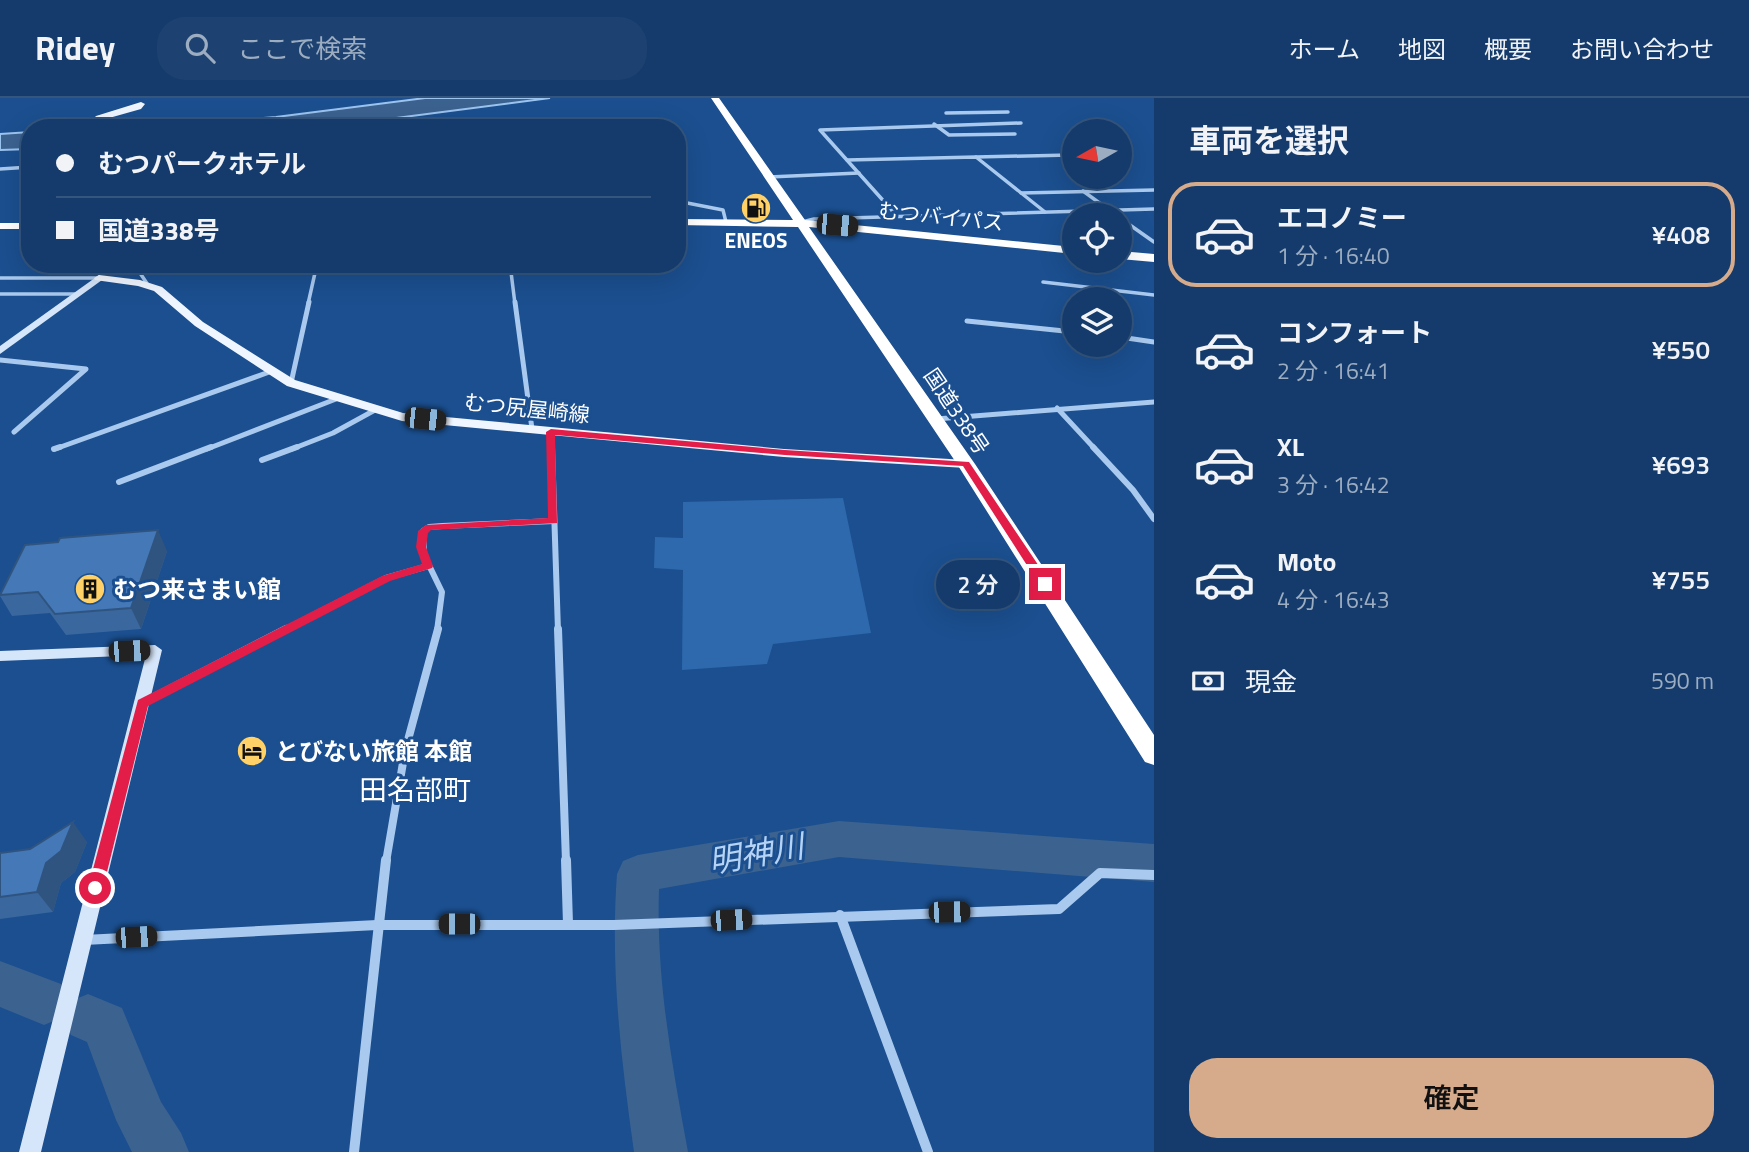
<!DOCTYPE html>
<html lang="ja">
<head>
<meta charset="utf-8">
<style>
  :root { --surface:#143b6b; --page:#1d4271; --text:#f1f3f6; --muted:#9dadc1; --line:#33557e; --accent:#d6ab8b }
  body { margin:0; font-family:"Titillium Web","Noto Sans JP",sans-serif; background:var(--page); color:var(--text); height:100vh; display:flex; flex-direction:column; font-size:26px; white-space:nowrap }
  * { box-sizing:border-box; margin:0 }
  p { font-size:23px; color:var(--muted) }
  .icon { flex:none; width:38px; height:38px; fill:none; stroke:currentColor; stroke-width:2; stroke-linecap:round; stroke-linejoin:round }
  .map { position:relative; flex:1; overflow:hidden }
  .details { display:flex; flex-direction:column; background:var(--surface); width:595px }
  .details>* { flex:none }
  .banner { position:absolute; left:21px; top:21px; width:665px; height:154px; border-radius:28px; box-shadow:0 7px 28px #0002,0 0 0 2px var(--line); display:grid; align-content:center; height:154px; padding:0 35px; background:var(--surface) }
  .needle { width:46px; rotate:261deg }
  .tools { position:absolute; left:1062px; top:21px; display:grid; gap:14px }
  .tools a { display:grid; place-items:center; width:70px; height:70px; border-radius:50%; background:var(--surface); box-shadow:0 7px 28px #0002,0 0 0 2px var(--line); font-size:35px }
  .end { position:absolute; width:32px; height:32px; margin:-16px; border:9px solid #e11d48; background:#fff; box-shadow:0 0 0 4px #fff }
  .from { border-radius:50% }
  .bubble { position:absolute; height:49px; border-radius:24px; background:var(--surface); box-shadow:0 7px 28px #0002,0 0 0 2px var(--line); font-size:23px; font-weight:600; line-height:49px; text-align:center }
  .car { position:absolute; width:21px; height:42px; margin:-21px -10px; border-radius:9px; box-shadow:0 0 5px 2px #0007; background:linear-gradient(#222 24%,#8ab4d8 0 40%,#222 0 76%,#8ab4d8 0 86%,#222 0) }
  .banner b { display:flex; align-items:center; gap:24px; height:66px; font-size:26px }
  .banner b+b { border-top:2px solid var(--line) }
  .banner i { width:18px; height:18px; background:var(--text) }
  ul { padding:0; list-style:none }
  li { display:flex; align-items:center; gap:21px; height:105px; margin:0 14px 10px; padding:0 21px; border:4px solid transparent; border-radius:28px }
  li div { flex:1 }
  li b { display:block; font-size:26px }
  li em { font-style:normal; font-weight:600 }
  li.current { border-color:var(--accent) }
  li>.icon { width:63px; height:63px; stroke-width:1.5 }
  h2 { padding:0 35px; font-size:32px; line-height:84px }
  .pay { display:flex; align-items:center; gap:18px; height:77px; padding:0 35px; font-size:26px }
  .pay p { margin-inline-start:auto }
  .cta { display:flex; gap:14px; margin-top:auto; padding:14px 35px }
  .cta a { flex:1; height:80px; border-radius:28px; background:var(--accent); color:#111; font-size:28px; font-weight:600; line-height:80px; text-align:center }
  header { display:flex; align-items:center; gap:42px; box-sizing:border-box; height:98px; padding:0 35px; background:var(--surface); border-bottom:2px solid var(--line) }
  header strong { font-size:33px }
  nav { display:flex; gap:38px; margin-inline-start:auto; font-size:24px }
  .search { width:490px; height:63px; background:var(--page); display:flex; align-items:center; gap:18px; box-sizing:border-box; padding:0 24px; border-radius:28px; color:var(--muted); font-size:26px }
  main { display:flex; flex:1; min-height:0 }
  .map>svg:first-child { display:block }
</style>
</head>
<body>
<header>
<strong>Ridey</strong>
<div class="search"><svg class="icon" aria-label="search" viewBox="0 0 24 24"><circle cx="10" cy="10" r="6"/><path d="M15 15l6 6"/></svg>ここで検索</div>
<nav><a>ホーム</a><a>地図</a><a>概要</a><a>お問い合わせ</a></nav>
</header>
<main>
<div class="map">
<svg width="1154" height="1054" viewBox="0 0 1154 1054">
  <rect width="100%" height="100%" fill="#1b4f8f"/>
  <!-- green -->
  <path fill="#2e69ad" d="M843,400L871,535L773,546L767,566L682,572L683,472L654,470L655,439L683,440V404Z"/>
  <!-- water -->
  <g fill="#3c6290" stroke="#9cc4f0" stroke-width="2">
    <path d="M425,0H550L319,30H143L276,19Z"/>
    <path d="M30,34V51L0,52V36Z"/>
  </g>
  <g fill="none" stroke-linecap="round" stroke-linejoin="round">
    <!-- river -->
    <g fill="#3c6290" fill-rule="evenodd">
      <path d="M839,723L1154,746V784L839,759L659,791C656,880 672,967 688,1054H634C621,961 610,870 617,776L623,763L638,757Z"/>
      <path d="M0,863L61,886L68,903L61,920L44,927L0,909Z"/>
      <path d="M88,896L122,910L161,1004L181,1035L189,1054H132L116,1022L87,944L71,937L64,920L71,903Z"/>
    </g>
    <!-- street-far4 -->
    <g stroke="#a9c9ee" stroke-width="3.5">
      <path d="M946,15L1008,14"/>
      <path d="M934,26L949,37L1015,36"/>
      <path d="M451,27V30"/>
      <path d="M976,59L1070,57"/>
      <path d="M847,62L976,59L1045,114"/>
      <path d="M0,71L30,69"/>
      <path d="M769,79L859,75"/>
      <path d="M1083,93L1116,117"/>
      <path d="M1021,95L1154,92"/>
      <path d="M677,103L723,112L726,124"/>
      <path d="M897,118L820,32L1021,25"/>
      <path d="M1120,120L1154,144"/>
      <path d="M802,124L814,121L1154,111"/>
      <path d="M134,166L148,187"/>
      <path d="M510,166L515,206"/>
      <path d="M0,180H99"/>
      <path d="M1043,184L1154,197"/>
      <path d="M0,196H77"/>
      <path d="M308,206L317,166"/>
    </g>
    <!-- street-far3 -->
    <g stroke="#a9c9ee" stroke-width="5">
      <path d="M515,204L532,331"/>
      <path d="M967,223L1074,234"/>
      <path d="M1120,239L1154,244"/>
      <path d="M0,262L86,271L14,334"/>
      <path d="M291,285L309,204"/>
      <path d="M1057,310L1095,351"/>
      <path d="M936,321L1154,304"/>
      <path d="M551,334L552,351"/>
      <path d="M55,351L272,273"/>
      <path d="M207,351L336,301"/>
      <path d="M292,351L333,335L375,312"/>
    </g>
    <!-- street-far2 -->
    <g stroke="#a9c9ee" stroke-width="6">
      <path d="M552,349L558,533"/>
      <path d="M1093,349L1133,392L1154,421"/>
      <path d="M54,351L60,349"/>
      <path d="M262,362L297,349"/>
      <path d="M119,384L211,349"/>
      <path d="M282,533L386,480L428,468"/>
      <path d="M437,533L442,494L424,457L423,433L429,429L442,428L554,423"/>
    </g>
    <!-- street-far1 -->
    <g stroke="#a9c9ee" stroke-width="8">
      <path d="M558,531L566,764"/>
      <path d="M142,605L286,531"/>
      <path d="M386,764L405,653L438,531"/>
    </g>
    <!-- street -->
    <g stroke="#a9c9ee" stroke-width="10">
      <path d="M566,762L568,826"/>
      <path d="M840,817L928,1054"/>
      <path d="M84,842L377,827H614L1059,811L1100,775L1154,777"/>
      <path d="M354,1054L386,762"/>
    </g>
    <!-- secondary -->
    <g fill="#d6e6fa" fill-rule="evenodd">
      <path d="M99,177L103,180L102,182L0,256V248Z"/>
      <path d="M155,547L162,552L41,1054H19L146,557L0,563V553Z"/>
    </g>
    <!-- primary -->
    <g fill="#f0f6ff" fill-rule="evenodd">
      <path d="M141,4L145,6L141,11L102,22L93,30H85L96,18Z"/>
      <path d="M99,177L140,182L162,189L203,224L295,282L403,315L784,351L966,362L973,366L966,370L784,359L402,323L287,288L195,228L154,193L138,188L95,182L94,180Z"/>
    </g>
    <!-- highway -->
    <g fill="#fff" fill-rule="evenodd">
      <path d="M711,0H719L805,122L1074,149V156L809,129L975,366L1154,637V667L1145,664L957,366L798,129L677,127V121L793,122Z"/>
      <rect x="0" y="125" width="30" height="6"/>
      <path d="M1120,153L1154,156V164L1120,161Z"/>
    </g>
  </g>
  <!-- wall -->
  <g fill="#3a679d">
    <path d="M167,453L141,531L66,537L50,515L12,518L0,498V496Z"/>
    <path d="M87,744L75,774L61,785L53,814L0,821V755Z"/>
  </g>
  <!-- shaded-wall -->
  <g fill="#305480">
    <path d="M158,432L167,453L141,531L131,510Z"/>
    <path d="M73,724L87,744L75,774L61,785L53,814L37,794L46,765Z"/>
  </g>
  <!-- building -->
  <g fill="#4478b7" stroke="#305480" stroke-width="2">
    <path d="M158,432L131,510L55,516L38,494L0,497L25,447L58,444L60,440Z"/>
    <path d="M73,724L61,753L46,765L37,794L0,799V755L30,751Z"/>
  </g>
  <!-- route -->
  <path fill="#e11d48" d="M551,331L785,352L969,364L1051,486L1041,489L963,368L785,357L555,337L557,425L431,432L428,435L426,449L433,468L432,470L390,483L148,608L103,790L101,795H90L88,790L138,602L382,478L422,466L416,449L418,433L426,427L548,420L546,334Z"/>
  <!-- icons -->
  <defs>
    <g id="fuel-disc" transform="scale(1.575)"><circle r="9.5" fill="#ffd166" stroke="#1b4f8f"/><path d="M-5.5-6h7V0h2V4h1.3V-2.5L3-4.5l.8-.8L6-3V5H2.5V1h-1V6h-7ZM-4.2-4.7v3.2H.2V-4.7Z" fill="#111"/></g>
    <g id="building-disc" transform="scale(1.575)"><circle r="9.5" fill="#ffd166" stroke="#1b4f8f"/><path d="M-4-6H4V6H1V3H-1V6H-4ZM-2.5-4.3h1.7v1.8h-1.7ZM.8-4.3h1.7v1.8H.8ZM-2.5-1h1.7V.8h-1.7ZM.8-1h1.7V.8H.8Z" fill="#111"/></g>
    <g id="hotel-disc" transform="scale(1.575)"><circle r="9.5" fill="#ffd166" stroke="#1b4f8f"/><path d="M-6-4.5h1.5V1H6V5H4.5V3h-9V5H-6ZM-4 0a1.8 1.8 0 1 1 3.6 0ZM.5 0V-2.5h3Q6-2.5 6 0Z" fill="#111"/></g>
  </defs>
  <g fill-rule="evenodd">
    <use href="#fuel-disc" x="756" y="110"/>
    <use href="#building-disc" x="90" y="491"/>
    <use href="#hotel-disc" x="252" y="653"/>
  </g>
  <g text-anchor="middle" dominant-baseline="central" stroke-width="6" stroke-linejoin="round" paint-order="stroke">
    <!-- far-street labels -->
    <g font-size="21" fill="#fff" stroke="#1b4f8f">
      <text transform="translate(941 118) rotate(6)">むつバイパス</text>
      <text transform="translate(527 310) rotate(6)">むつ尻屋崎線</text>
      <text transform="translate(957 313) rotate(56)">国道338号</text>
    </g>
    <!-- far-poi labels -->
    <g font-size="21" font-weight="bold" fill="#fff" stroke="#1b4f8f">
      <text x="756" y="142">ENEOS</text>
    </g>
    <!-- poi labels -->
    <g font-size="24" font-weight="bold" fill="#fff" stroke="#1b4f8f" text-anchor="start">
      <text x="113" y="491">むつ来さまい館</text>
      <text x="275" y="653">とびない旅館 本館</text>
    </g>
    <!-- quarter labels -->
    <g font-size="28" fill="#fff" stroke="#1b4f8f">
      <text x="415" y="691">田名部町</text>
    </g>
    <!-- near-water labels -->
    <g font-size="32" font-style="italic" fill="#b5d3f5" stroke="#1b4f8f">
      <text transform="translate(756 755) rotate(-10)">明神川</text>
    </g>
  </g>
</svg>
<div class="tools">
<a><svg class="needle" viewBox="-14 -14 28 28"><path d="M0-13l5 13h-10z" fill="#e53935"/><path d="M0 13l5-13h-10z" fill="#9dadc1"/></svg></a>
<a><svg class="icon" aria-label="locate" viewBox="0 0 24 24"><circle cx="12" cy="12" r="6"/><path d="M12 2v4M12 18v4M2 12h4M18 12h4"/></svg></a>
<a><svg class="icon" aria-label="layers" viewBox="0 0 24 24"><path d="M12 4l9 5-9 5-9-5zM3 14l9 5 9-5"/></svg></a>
</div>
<i class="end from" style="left:95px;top:790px"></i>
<i class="end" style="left:1045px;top:486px"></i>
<div class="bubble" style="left:936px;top:462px;width:84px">2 分</div>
<i class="car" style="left:837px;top:127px;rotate:95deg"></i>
<i class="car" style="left:425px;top:321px;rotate:96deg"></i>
<i class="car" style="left:129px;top:553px;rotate:88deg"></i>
<i class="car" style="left:949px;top:814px;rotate:89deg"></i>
<i class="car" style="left:731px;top:822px;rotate:87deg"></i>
<i class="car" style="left:459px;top:826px;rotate:270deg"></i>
<i class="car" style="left:136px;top:839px;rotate:87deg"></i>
<div class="banner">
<b><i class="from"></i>むつパークホテル</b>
<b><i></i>国道338号</b>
</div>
</div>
<section class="details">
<h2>車両を選択</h2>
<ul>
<li class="current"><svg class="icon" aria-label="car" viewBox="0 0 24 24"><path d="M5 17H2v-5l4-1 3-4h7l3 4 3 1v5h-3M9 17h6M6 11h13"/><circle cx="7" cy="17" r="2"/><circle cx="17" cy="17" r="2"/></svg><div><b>エコノミー</b><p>1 分 · 16:40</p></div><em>¥408</em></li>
<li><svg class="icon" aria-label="car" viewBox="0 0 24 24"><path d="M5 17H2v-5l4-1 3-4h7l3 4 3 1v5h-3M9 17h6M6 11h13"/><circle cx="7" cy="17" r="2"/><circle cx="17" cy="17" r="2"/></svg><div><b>コンフォート</b><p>2 分 · 16:41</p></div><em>¥550</em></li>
<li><svg class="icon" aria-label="car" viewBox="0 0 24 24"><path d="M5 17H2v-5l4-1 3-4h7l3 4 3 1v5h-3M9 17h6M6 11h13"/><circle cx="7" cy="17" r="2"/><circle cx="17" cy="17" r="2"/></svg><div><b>XL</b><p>3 分 · 16:42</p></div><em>¥693</em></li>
<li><svg class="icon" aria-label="car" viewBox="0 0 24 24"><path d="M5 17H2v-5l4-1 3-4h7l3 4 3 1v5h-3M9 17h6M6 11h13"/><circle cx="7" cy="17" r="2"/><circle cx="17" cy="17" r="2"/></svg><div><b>Moto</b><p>4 分 · 16:43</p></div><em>¥755</em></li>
</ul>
<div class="pay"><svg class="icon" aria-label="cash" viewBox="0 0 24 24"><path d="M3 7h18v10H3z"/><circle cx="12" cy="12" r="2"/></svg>現金<p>590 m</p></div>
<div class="cta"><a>確定</a></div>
</section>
</main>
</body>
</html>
